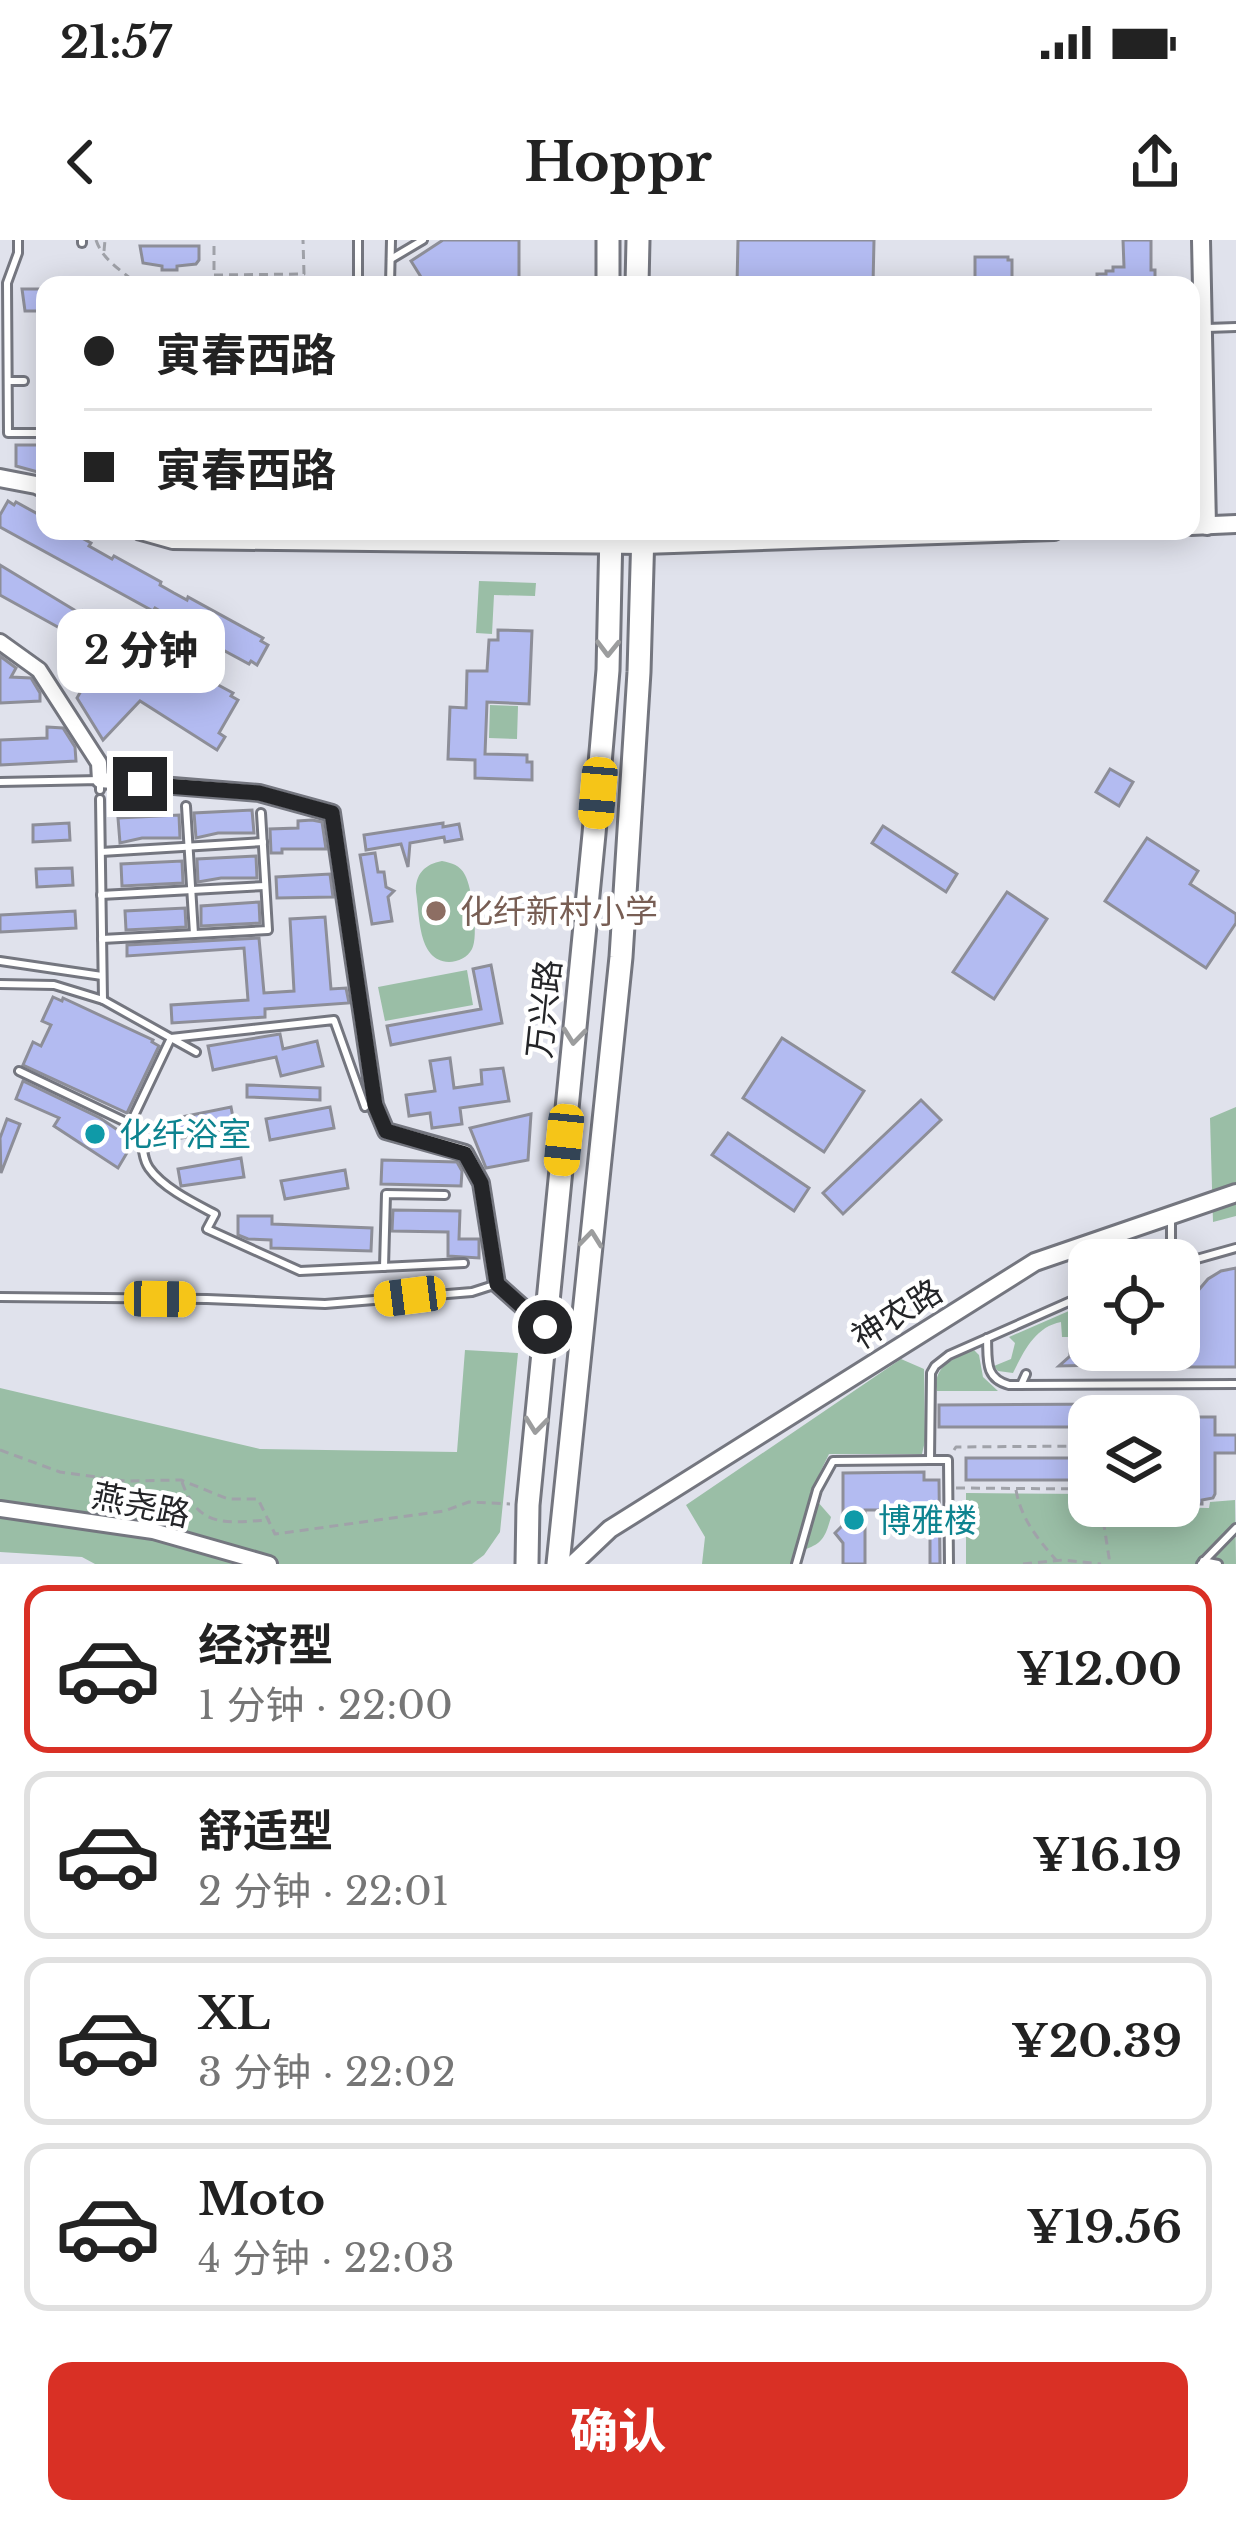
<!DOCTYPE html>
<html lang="zh">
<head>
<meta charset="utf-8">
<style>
  :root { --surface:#fff; --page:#f2f2f2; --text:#222; --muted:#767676; --line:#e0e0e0; --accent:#d93025 }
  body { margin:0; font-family:"Libre Baskerville","Noto Sans SC",serif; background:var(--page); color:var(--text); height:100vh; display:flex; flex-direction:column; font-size:45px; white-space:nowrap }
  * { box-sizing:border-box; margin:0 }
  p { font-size:39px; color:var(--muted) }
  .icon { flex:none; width:66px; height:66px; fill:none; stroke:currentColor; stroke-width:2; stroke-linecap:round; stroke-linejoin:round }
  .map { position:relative; height:1324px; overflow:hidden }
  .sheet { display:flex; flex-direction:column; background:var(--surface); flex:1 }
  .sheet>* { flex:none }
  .top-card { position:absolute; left:36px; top:36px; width:1164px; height:264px; border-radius:24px; box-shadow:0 6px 30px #0003; display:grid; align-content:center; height:264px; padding:0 48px; background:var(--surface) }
  .buttons { position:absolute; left:1068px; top:999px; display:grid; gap:24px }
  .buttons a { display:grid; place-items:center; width:132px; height:132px; border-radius:24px; background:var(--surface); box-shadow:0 6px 30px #0003; font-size:60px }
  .end { position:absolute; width:54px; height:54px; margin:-27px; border:15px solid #242528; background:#fff; box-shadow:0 0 0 6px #fff }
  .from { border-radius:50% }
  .bubble { position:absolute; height:84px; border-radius:24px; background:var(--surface); box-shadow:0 6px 30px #0003; font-size:39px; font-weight:800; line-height:84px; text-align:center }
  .car { position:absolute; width:36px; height:72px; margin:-36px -18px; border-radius:15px; box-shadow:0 0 9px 3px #0007; background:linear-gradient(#f5c518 24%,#345 0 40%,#f5c518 0 76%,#345 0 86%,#f5c518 0) }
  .top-card b { display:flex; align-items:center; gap:42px; height:114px; font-size:45px }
  .top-card b+b { border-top:3px solid var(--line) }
  .top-card i { width:30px; height:30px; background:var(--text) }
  ul { padding:21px 0 0; list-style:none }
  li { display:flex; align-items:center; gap:36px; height:168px; margin:0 24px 18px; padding:0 24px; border:6px solid var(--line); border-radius:24px }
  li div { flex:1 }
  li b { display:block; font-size:45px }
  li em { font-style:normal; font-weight:800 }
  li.current { border-color:var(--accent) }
  li>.icon { width:108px; height:108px; stroke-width:1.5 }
  .button { display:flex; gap:24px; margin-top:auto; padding:24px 48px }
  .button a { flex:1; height:138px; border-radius:24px; background:var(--accent); color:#fff; font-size:48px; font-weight:800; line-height:138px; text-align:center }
  .status { display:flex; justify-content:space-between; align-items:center; height:84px; padding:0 60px; background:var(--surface); direction:ltr }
  .status svg { height:33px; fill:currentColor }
  header { display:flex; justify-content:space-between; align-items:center; height:156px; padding:0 48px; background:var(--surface); font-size:54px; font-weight:800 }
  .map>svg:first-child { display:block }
</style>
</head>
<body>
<div class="status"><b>21:57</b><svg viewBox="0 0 49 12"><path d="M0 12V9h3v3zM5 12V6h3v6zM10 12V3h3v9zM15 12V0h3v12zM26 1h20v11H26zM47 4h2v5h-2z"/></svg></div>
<header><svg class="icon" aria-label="back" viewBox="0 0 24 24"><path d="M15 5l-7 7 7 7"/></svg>Hoppr<svg class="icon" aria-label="share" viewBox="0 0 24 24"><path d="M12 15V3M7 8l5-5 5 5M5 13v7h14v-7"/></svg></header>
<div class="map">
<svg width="1236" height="1324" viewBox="0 0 1236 1324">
  <rect width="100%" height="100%" fill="#e0e2ec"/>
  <!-- green -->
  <g fill="#9abea6">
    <path d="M479,341L536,343L535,356L494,355L492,394L476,393Z"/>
    <path d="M490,465L518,466L517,499L489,498Z"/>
    <path d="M442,621C452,623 460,625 465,635C472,647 479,697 472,709C468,717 458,722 449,722C417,721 420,674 416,652C415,634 425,624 442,621Z"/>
    <path d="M467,730L473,765L385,781L378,747Z"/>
    <path d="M1236,867V976L1213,982L1210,878Z"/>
    <path d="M1078,1067C1078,1079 1073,1086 1075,1097H1062L1061,1082C1035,1087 1024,1111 1013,1133L998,1131L994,1126L1011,1119L1015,1103L1009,1097Z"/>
    <path d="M465,1110L518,1113L500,1292L484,1315L472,1324H95L82,1317L0,1312V1148L260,1209L457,1212Z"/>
    <path d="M974,1110L979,1115L983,1137L998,1151H937C932,1127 953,1118 974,1110Z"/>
    <path d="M901,1119L924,1129L925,1201L922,1214H829L810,1253L831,1277C826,1294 824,1303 806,1309L800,1324H702L705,1297L686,1265Z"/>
    <path d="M966,1253L1089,1254V1266L1209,1268L1210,1262L1235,1260L1236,1324H966Z"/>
  </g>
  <!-- building -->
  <g fill="#b3bbf1" stroke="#8d8e98" stroke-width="3">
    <path d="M443,0H519V45H426L411,21Z"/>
    <path d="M738,0H874L873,45H737Z"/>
    <path d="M1123,0H1151V30H1155V45H1097V34H1106V31H1113V27H1124Z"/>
    <path d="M140,6H199V20L196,24L177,26V30H162V26L143,23Z"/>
    <path d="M975,17H1008V20H1012V45H975Z"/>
    <path d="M22,49H45V71H25Z"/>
    <path d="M16,205H45V234L16,226Z"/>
    <path d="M8,261L14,265L16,262L45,278V291H69L91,303L89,306L112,319L114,316L161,342L160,345L174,353L187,360L188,357L263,398L261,401L268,405L257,425L251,421L249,424L173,383L175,380L155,368L153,371L0,287V275Z"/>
    <path d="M0,325L76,371L82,374L83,371L131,397L129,400L156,414L157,412L233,453L231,456L238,460L219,493L225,497L217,510L140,461L103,500L77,458L103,412L0,355Z"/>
    <path d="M498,390L532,391L529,464L487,462L485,514L527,515V522H532V540L475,538V520L448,519L450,467L466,468L467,431H487L489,400H498Z"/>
    <path d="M0,416L16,428L11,437L31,438L40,453V461L0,463Z"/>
    <path d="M47,487L63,488L75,507L76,521L0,525V500L47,498Z"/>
    <path d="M1110,529L1133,542L1119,566L1096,552Z"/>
    <path d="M252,570L254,593H218L196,598L194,573Z"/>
    <path d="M179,575L180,598H142L120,603L118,578Z"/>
    <path d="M312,580L322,582L326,609H282V613H271L270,589L298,588V581Z"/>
    <path d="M69,583L70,600L33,602V585Z"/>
    <path d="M443,583V587L459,584L462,599L445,602L444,597L410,603L408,627L401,604L366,610L364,595Z"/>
    <path d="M883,586L957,634L946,652L872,603Z"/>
    <path d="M1147,598L1198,631L1190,644L1236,674V683L1206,728L1105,661Z"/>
    <path d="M375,613L378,632H384L386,647L394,651L388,657L392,681L372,684L360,615Z"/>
    <path d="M256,616L257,638H221L198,642L197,619Z"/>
    <path d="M182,621L183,643L122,646L121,624Z"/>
    <path d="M72,628L73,645L37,647L36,629Z"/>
    <path d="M330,634L333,657L277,658L276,637Z"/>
    <path d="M1007,652L1047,679L994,759L953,732Z"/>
    <path d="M259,662L260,683L201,686V666Z"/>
    <path d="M185,668L186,687L126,690L125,671Z"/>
    <path d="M75,671L76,688L0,692V675Z"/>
    <path d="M325,677L331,749L346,748L349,763L265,769V777L172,783L171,765L248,760L244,708L127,716V705L259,698L264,753L294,751L290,679Z"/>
    <path d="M491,725L502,783L391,805L387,786L481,769L473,729Z"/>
    <path d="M53,757L62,761L63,758L153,800L152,802L159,806L127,873L23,825L33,802L41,806L51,785L42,781Z"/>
    <path d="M280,794L283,809L317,801L323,826L281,836L276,817L213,830L208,806Z"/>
    <path d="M782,798L864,851L824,912L743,858Z"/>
    <path d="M450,818L454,848L482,844L481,830L503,828L509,861L460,868L462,884L432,888L430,873L409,876L406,855L435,851L430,821Z"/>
    <path d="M23,841L100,878L134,901L118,928L54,886L59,878L16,859Z"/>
    <path d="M247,845L320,848V860L247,857Z"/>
    <path d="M921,860L941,880L843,974L823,953Z"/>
    <path d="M231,867L235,888L171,900L167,880Z"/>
    <path d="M330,867L334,888L270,900L266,879Z"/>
    <path d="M531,874L528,920L486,928L470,888Z"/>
    <path d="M7,879L20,884L1,933L0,898Z"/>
    <path d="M728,893L809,948L794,971L712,915Z"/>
    <path d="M241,918L244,937L181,946L178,929Z"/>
    <path d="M382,920L457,922L462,931L461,946L381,944Z"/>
    <path d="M345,930L348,948L285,959L281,941Z"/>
    <path d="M393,970L460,971L459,999H479V1018L448,1016V992L392,991Z"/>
    <path d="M238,976H272V984L372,988L371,1011L271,1008V1000L248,999L238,995Z"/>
    <path d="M1236,1028V1127H1151V1124L1059,1126L1070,1116V1100H1089V1110H1179V1073L1208,1039L1221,1031Z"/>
    <path d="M1125,1164V1176H1089V1187H939V1165Z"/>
    <path d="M1179,1177H1215V1195H1236V1213H1215V1254L1213,1258L1202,1260V1264H1179V1238H1197V1202H1179Z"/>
    <rect x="966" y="1218" width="123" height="22"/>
    <path d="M924,1232V1240H939L940,1324H930V1270H865V1324H843V1303L835,1293L843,1285V1233Z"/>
  </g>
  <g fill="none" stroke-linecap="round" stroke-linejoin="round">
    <!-- service casing -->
    <g stroke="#74767f" stroke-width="12">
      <g id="service">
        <path d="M18,0V13L7,43L8,193H45"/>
        <path d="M82,0V3"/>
        <path d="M391,19L423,0"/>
        <path d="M358,45V0"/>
        <path d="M390,45L391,0"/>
        <path d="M1207,88L1236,87"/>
        <path d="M8,141H24"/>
        <path d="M0,542L100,540V550"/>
        <path d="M100,559L103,760L196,812"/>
        <path d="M186,566L194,694"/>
        <path d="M101,612L263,602"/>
        <path d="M101,655L265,646"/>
        <path d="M102,699L268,690L261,573"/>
        <path d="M0,721L102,736"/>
        <path d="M0,744L54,745L103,760"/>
        <path d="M19,831L130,884L171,798L334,780L365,867"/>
        <path d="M130,884L141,889C142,901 142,918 149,928C163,948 194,963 215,974L207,989L300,1031L464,1023"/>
        <path d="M1171,979V1020"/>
        <path d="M1179,1024L1236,1008"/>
        <path d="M384,1027L386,954L445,955"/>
        <path d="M0,1057L207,1059L325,1064L472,1052L497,1044"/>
        <path d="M987,1098C988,1120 984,1138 1009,1145L1236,1144"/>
        <path d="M1021,1145L1026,1134"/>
        <path d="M1203,1321L1218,1324"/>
        <path d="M796,1324L817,1250L833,1221L930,1220"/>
        <path d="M949,1324L948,1220H930L931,1133L935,1126L949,1115L1089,1053"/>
        <path d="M1201,1324L1236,1288"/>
      </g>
    </g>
    <!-- minor casing -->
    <g stroke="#74767f" stroke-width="20">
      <g id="minor">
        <path d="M0,402L39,430L99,523L100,540L259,553L332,573L375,865L386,891L465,913L481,943L497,1044L545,1087"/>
        <path d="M0,1269L153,1291L269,1324"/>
      </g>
    </g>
    <!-- tertiary casing -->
    <g stroke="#74767f" stroke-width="22">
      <g id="tertiary">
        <path d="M1201,0L1207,286"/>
        <path d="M0,238L36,245L45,249"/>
        <path d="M1191,286L1236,284"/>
        <path d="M141,291L173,300L643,305L1054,291"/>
        <path d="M573,1324L610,1289L1035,1022L1236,953"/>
      </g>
    </g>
    <!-- primary casing -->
    <g stroke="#74767f" stroke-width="27">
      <g id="primary">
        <path d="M608,45V0"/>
        <path d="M637,45L638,0"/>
        <path d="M527,1324L528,1265L594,594L608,430L611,291"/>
        <path d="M558,1324L621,717L639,432L643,291"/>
      </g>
    </g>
    <!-- path -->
    <g stroke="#a0a2a9" stroke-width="3" stroke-dasharray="9 6" stroke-linecap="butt">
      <path d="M96,0C103,21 123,31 138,45"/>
      <path d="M104,11L105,0"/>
      <path d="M214,35L304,34L303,0"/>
      <path d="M214,45V0"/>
      <path d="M0,1210L60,1232L125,1241L181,1240L228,1259H258L275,1294L444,1271L469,1262L510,1264"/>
      <path d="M954,1210L956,1207L1089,1206"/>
      <path d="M182,1242C199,1290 228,1282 270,1280"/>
      <path d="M956,1248L1089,1249"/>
      <path d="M1016,1250C1021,1279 1038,1299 1056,1320"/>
      <path d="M1101,1266L1110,1324"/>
      <path d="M1023,1324L1063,1320L1101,1324"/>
    </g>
    <!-- service -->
    <use href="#service" stroke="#fff" stroke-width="6"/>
    <!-- minor -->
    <use href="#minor" stroke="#fff" stroke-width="14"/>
    <!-- tertiary -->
    <use href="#tertiary" stroke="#fff" stroke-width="16"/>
    <!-- primary -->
    <use href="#primary" stroke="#fff" stroke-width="21"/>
  </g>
  <!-- one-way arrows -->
  <defs><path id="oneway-chevron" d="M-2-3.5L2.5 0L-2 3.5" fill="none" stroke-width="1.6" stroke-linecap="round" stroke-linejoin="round" transform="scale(3)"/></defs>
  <g stroke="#9c9d9e">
    <use href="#oneway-chevron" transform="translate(608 408) rotate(91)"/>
    <use href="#oneway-chevron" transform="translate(574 796) rotate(96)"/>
    <use href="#oneway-chevron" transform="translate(591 999) rotate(-84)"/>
    <use href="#oneway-chevron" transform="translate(536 1185) rotate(96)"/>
  </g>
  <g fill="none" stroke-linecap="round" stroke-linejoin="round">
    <!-- route -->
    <path stroke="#242528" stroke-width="15" d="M140,544L259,553L332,573L375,865L386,891L465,914L481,943L497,1044L545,1087"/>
  </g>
  <!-- markers -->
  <circle fill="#8d6e63" stroke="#fff" stroke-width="4.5" cx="436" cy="671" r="12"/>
  <g fill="#0f9aa8" stroke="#fff" stroke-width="4.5">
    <circle cx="95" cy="894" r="12"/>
    <circle cx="854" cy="1280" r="12"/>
  </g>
  <g text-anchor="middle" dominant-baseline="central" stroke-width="9" stroke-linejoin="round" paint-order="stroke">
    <!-- education labels -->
    <g font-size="33" fill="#785e54" stroke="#fff" text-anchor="start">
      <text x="460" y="671">化纤新村小学</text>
    </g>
    <!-- street labels -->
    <g font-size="33" fill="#242528" stroke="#fff">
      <text transform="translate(544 769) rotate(-84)">万兴路</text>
      <text transform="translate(897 1074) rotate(-32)">神农路</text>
      <text transform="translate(141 1265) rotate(12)">燕尧路</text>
    </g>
    <!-- culture labels -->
    <g font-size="33" fill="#0d838f" stroke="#fff" text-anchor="start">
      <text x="119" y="894">化纤浴室</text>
      <text x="878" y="1280">博雅楼</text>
    </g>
  </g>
</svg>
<div class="buttons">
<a><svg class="icon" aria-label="locate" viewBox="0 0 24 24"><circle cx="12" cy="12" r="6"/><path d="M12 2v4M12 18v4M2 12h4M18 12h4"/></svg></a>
<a><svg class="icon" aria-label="layers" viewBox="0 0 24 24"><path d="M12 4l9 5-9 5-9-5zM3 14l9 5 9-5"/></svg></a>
</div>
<i class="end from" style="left:545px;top:1087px"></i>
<i class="end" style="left:140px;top:544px"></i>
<div class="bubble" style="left:57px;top:369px;width:168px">2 分钟</div>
<i class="car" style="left:598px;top:553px;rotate:185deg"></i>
<i class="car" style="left:564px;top:900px;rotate:186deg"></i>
<i class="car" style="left:410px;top:1056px;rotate:263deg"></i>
<i class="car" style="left:160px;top:1059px;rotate:91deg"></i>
<div class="top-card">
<b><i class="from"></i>寅春西路</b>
<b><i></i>寅春西路</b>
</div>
</div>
<section class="sheet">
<ul>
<li class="current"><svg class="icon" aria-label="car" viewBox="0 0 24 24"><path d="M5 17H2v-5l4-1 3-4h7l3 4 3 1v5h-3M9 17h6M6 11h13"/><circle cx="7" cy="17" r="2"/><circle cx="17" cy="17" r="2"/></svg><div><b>经济型</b><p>1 分钟 · 22:00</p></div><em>¥12.00</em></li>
<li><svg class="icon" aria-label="car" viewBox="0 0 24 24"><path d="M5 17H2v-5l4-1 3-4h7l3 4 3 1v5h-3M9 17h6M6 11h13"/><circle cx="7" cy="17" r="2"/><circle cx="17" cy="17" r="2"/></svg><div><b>舒适型</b><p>2 分钟 · 22:01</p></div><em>¥16.19</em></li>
<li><svg class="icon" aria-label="car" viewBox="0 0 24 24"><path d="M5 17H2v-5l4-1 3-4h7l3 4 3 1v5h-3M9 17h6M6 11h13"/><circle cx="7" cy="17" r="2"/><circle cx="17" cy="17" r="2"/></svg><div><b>XL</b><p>3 分钟 · 22:02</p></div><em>¥20.39</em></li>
<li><svg class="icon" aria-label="car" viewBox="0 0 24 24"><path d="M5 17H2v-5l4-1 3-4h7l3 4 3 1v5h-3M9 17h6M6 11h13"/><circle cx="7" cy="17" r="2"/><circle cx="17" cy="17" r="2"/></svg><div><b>Moto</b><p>4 分钟 · 22:03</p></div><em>¥19.56</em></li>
</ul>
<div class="button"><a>确认</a></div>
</section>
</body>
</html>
